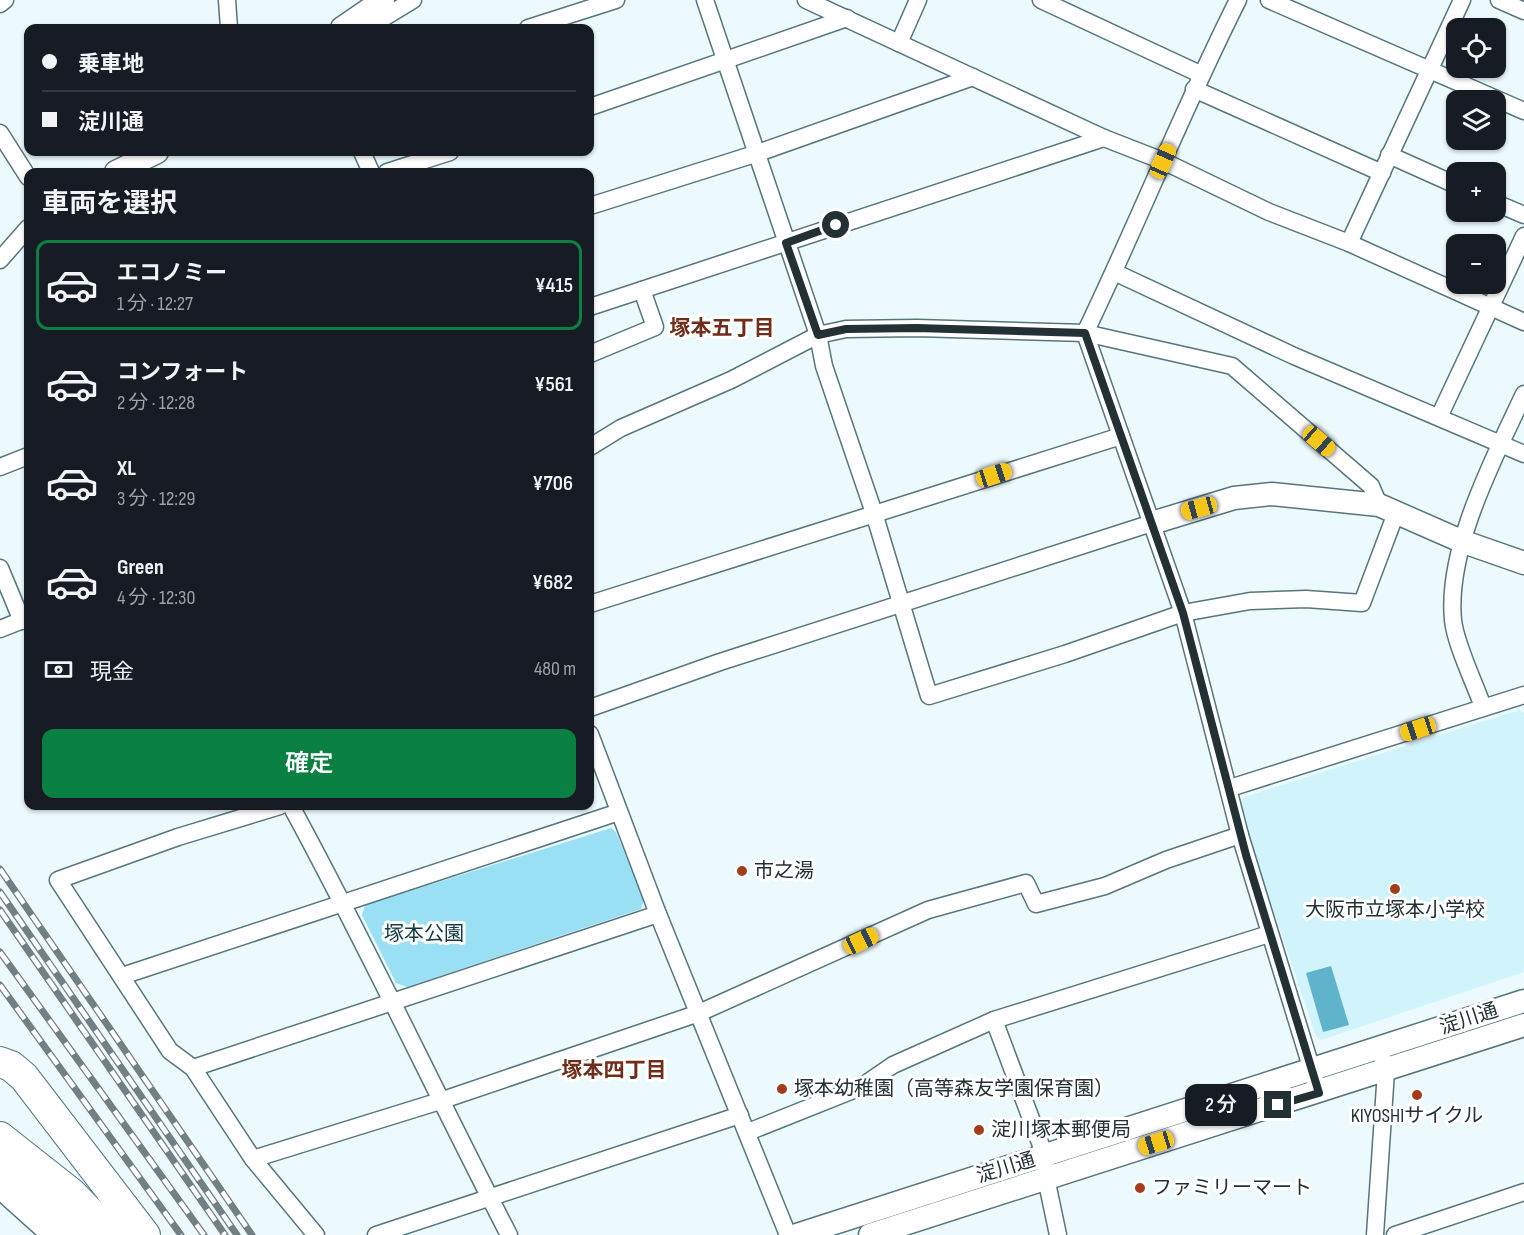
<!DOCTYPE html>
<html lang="ja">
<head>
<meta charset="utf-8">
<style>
  :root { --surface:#171b24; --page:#242831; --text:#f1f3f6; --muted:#9ea1a6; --line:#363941; --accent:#0b8043 }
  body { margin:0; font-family:"Sofia Sans Condensed","Noto Sans JP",sans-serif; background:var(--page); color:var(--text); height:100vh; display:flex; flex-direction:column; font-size:22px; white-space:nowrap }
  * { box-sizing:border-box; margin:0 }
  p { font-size:20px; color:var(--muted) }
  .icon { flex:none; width:33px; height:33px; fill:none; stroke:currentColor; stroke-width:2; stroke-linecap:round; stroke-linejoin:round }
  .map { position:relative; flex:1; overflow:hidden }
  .sheet { position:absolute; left:24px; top:168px; width:570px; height:642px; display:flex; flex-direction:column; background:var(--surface); border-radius:12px; box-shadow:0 2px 4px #0004 }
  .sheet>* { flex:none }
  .banner { position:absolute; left:24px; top:24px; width:570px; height:132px; border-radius:12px; box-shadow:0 2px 4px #0004; display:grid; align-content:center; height:132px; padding:0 18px; background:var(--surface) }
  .buttons { position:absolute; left:1446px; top:18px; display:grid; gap:12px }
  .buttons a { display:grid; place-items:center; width:60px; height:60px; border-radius:12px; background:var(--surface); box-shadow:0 2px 4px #0004; font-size:30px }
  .end { position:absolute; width:27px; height:27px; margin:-14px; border:8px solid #233034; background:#fff; box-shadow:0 0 0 3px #fff }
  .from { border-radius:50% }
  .bubble { position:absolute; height:42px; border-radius:12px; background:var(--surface); box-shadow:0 2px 4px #0004; font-size:20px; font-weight:600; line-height:42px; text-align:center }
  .car { position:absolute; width:18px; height:36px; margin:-18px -9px; border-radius:8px; box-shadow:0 0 4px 2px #0007; background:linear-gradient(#f5c518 24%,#345 0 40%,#f5c518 0 76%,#345 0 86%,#f5c518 0) }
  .banner b { display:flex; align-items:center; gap:21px; height:57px; font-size:22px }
  .banner b+b { border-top:2px solid var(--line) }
  .banner i { width:15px; height:15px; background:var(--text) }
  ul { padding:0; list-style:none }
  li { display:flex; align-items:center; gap:18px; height:90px; margin:0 12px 9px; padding:0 6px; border:3px solid transparent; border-radius:12px }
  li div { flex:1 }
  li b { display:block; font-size:22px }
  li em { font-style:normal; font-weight:600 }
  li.active { border-color:var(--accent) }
  li>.icon { width:54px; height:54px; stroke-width:1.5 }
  h2 { padding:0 18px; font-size:27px; line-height:72px }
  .pay { display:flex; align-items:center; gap:15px; height:66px; padding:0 18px; font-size:22px }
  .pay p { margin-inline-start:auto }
  .primary-button { display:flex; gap:12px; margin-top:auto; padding:12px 18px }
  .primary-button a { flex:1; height:69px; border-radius:12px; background:var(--accent); color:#fff; font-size:24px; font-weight:600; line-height:69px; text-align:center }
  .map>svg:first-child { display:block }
</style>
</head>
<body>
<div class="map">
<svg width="1524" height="1235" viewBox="0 0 1524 1235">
  <rect width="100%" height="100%" fill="#ecfafd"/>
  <!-- built -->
  <path fill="#d0f3fc" d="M1519,710L1524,713V972L1321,1040L1316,1036L1238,806L1244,797Z"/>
  <!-- green -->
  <path fill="#99e0f4" d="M611,828L616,832L644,900L641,909L407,987L396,983L362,915L365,905Z"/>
  <!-- water -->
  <path fill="#5fb3ca" d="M1331,966L1349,1025L1323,1032L1306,973Z"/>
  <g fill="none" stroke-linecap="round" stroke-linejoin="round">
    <!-- street casing -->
    <g stroke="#56757e" stroke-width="19">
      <g id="street">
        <path d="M227,0L229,28"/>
        <path d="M705,0L818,335L824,366L874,513L929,696L1065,654L1183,613L1250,601L1306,599L1362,603L1396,513"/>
        <path d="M806,0L1104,138L1163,161L1269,212L1349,243L1524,322"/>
        <path d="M1041,0L1200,74"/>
        <path d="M1238,0C1183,109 1138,223 1085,333L1183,613L1240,835L1319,1093"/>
        <path d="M1269,0L1524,111"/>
        <path d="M1499,0L1524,11"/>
        <path d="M0,4L5,0"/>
        <path d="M367,28L413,0"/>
        <path d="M528,28L616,0"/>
        <path d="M899,43L918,0"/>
        <path d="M1194,89L1382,173"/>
        <path d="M590,107L847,18"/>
        <path d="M0,133L28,177"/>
        <path d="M362,152L371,172"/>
        <path d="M1389,155L1456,185"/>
        <path d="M387,172L450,152"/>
        <path d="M1496,203L1524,215"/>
        <path d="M590,206L758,153L973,77"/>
        <path d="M1349,243L1462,0"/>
        <path d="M0,260L28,228"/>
        <path d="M1114,272L1294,356L1524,454"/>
        <path d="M590,307L1104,138"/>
        <path d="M590,354L655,327L642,290"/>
        <path d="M1439,417L1524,236"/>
        <path d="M590,447L621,428L731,380L818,335L846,329L917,328L1085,333L1232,366L1371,486L1379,505"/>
        <path d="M0,467L28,456"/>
        <path d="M0,568L22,621"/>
        <path d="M590,604L1121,436"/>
        <path d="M0,629L28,618"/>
        <path d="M1483,707C1475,684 1455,643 1453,620C1446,549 1494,458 1524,394"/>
        <path d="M590,708L720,662L1152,523"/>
        <path d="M590,734L658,914L788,1235"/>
        <path d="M1230,788L1524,695"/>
        <path d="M280,806L178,837L58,880L170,1051L193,1068L253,1159L316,1235"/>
        <path d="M291,806C368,947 435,1092 509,1235"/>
        <path d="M122,976L619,812"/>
        <path d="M994,1020L1045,1156L1046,1178L1058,1235"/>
        <path d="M193,1068L658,914"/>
        <path d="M748,1132L861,1087L893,1065L994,1020L1269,934"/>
        <path d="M253,1159L440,1101L699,1013L928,910L1026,883L1036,904L1105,886L1166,860L1240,835"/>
        <path d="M0,1191L49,1235"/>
        <path d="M376,1235L740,1115"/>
        <path d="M1375,1235L1386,1071L1383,1060"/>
        <path d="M1395,1235L1524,1192"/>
      </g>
    </g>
    <!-- secondary casing -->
    <g stroke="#56757e" stroke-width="25">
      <g id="secondary">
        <path d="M342,28L383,0"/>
        <path d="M116,172L157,152"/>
        <path d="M1152,523L1234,498L1272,494L1379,505L1461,541L1524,563"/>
        <path d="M797,1235L1524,1001"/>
        <path d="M870,1235L1524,1025"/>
      </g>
    </g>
    <!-- highway casing -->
    <g stroke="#56757e" stroke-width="32">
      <g id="highway">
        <path d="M0,1062L11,1066L24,1077L145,1235"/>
        <path d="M0,1137L71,1193L112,1235"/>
        <path d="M0,1167L79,1235"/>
      </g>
    </g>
    <!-- street -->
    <use href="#street" stroke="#fff" stroke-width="16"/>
    <!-- secondary -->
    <use href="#secondary" stroke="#fff" stroke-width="22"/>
    <!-- highway -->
    <use href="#highway" stroke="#fff" stroke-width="30"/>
    <!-- rail casing -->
    <g stroke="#728083" stroke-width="7">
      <g id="rail">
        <path d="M0,869L252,1235"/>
        <path d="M0,892L237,1235"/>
        <path d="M0,910L225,1235"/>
        <path d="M0,952L204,1235"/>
        <path d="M0,985L181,1235"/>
      </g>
    </g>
    <!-- rail -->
    <use href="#rail" stroke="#fff" stroke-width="4.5" stroke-dasharray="14" stroke-linecap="butt"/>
  </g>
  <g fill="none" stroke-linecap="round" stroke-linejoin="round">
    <!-- route -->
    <path stroke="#233034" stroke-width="8" d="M836,225L786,243L818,335L846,329L917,328L1085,333L1183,613L1246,855L1319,1093L1278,1105"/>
  </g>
  <!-- markers -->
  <g fill="#a43c1c" stroke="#fff" stroke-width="2">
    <circle cx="742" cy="871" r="6"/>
    <circle cx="1395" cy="889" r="6"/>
    <circle cx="782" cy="1089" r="6"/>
    <circle cx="1417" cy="1095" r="6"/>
    <circle cx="979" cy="1130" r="6"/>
    <circle cx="1140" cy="1188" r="6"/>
  </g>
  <g text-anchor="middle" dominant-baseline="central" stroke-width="6" stroke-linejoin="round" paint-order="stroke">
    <!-- poi labels -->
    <g font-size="20" fill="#233034" stroke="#fff" text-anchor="start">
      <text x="754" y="871">市之湯</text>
      <text x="1395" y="910" text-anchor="middle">大阪市立塚本小学校</text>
      <text x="794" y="1089">塚本幼稚園（高等森友学園保育園）</text>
      <text x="1417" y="1116" text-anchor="middle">KIYOSHIサイクル</text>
      <text x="991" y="1130">淀川塚本郵便局</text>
      <text x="1152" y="1188">ファミリーマート</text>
    </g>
    <!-- park labels -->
    <g font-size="20" fill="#133b45" stroke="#fff">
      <text x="424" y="934">塚本公園</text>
    </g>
    <!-- street labels -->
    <g font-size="20" fill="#233034" stroke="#fff">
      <text transform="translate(1469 1019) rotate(-18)">淀川通</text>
      <text transform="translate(1006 1168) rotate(-17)">淀川通</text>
    </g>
    <!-- neighbourhood labels -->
    <g font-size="21" font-weight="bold" fill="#702d19" stroke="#fff">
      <text x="722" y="328">塚本五丁目</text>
      <text x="614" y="1070">塚本四丁目</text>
    </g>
  </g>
</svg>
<div class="buttons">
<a><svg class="icon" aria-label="locate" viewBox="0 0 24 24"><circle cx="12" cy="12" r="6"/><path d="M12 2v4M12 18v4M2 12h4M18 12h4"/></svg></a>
<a><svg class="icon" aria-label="layers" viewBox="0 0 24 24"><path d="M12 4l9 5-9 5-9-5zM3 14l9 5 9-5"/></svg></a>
<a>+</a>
<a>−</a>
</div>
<i class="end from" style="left:836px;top:225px"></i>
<i class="end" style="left:1278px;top:1105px"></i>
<div class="bubble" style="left:1185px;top:1084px;width:72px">2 分</div>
<i class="car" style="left:1163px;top:161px;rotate:24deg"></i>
<i class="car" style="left:1319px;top:441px;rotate:131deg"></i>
<i class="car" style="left:994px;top:475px;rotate:72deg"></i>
<i class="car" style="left:1199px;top:508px;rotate:255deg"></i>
<i class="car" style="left:1418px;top:729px;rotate:252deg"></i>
<i class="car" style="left:861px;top:941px;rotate:65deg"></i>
<i class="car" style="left:1156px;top:1143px;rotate:253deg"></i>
<div class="banner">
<b><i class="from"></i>乗車地</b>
<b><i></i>淀川通</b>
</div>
<section class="sheet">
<h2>車両を選択</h2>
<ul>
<li class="active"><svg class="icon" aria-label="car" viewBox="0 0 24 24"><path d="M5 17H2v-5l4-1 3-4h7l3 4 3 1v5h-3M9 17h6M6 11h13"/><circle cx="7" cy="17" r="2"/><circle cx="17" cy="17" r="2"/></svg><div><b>エコノミー</b><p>1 分 · 12:27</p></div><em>¥415</em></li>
<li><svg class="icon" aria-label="car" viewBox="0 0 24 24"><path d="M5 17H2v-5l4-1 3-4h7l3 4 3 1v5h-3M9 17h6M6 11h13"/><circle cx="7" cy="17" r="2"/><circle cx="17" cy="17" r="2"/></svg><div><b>コンフォート</b><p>2 分 · 12:28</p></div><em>¥561</em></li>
<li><svg class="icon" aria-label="car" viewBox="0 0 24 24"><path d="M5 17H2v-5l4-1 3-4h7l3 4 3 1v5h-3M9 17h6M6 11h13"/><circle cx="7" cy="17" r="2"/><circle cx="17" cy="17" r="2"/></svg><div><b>XL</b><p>3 分 · 12:29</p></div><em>¥706</em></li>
<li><svg class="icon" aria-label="car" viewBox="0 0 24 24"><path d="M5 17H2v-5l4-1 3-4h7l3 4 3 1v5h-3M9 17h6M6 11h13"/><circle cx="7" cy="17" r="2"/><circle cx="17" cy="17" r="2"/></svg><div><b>Green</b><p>4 分 · 12:30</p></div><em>¥682</em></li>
</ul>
<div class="pay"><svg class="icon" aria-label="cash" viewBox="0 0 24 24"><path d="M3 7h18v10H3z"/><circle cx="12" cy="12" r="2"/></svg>現金<p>480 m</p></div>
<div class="primary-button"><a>確定</a></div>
</section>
</div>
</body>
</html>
